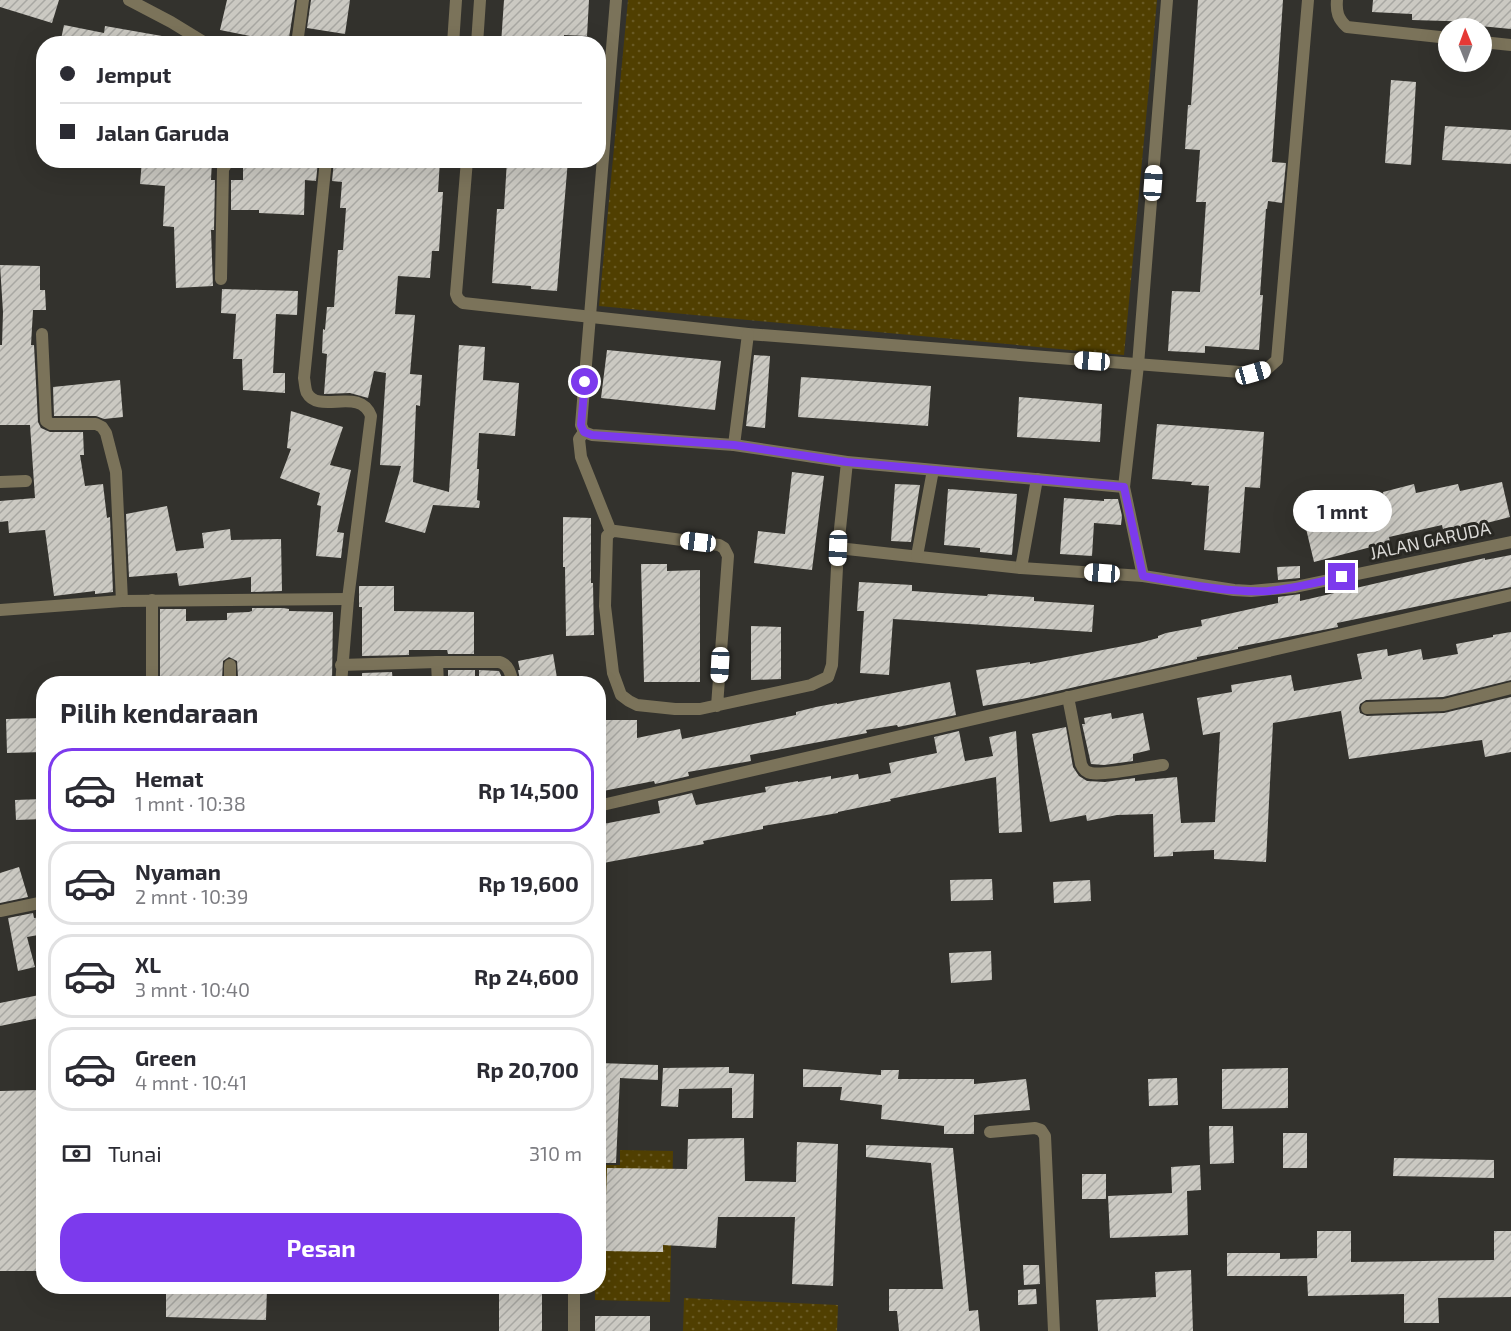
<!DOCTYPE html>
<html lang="id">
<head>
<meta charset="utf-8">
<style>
  :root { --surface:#fff; --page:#f7f7f7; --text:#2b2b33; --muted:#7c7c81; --line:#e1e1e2; --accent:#7c3aed }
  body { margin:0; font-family:"Exo 2",sans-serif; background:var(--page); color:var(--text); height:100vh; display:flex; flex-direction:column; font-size:22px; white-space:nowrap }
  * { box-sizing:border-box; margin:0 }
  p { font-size:20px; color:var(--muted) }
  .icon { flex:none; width:33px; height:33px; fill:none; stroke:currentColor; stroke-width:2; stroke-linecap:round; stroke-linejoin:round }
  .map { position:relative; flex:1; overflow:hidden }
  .panel { position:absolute; left:36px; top:676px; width:570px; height:618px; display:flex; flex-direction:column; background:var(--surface); border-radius:24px; box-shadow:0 6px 24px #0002 }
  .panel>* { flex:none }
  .guide { position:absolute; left:36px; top:36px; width:570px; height:132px; border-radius:24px; box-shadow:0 6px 24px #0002; display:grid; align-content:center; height:132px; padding:0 24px; background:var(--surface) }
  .needle { width:39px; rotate:359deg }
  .tools { position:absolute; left:1438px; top:18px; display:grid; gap:12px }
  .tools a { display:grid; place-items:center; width:54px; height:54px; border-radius:50%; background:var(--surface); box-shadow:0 6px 24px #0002; font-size:30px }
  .end { position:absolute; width:27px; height:27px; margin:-14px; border:8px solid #7c3aed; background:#fff; box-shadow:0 0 0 3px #fff }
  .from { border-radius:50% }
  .bubble { position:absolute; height:42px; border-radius:21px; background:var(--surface); box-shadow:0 6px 24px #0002; font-size:20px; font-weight:700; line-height:42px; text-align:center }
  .car { position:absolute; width:18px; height:36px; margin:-18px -9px; border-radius:8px; box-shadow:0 0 4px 2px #0007; background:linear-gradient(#fff 24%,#345 0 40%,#fff 0 76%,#345 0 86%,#fff 0) }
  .guide b { display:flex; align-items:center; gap:21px; height:57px; font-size:22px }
  .guide b+b { border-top:2px solid var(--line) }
  .guide i { width:15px; height:15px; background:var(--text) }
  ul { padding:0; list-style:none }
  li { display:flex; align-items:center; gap:18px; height:84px; margin:0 12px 9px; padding:0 12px; border:3px solid var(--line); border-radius:24px }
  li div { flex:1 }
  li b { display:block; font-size:22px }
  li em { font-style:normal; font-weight:700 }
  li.selected { border-color:var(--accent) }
  li>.icon { width:54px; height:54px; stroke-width:1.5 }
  h2 { padding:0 24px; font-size:27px; line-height:72px }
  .pay { display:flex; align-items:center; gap:15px; height:66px; padding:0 24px; font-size:22px }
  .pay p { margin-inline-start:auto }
  .button { display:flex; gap:12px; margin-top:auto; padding:12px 24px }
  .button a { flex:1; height:69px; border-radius:24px; background:var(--accent); color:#fff; font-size:24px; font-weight:700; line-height:69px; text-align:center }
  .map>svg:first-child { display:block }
</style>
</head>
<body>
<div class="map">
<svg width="1511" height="1331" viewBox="0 0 1511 1331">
  <defs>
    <pattern id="grass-dots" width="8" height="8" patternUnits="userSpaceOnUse" patternTransform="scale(1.5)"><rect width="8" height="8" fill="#503f01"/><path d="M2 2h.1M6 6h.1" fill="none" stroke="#695a25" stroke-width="1.8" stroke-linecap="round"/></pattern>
    <pattern id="building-hatch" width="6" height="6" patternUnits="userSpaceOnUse" patternTransform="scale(1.5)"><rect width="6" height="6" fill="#cbc9c2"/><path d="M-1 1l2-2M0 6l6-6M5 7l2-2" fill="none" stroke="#a8a7a2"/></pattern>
  </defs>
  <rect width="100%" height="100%" fill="#33322d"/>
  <!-- grass -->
  <g fill="url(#grass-dots)">
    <path d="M628,0H1157L1124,355L599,306Z"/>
    <path d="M620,1150L673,1151L670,1302L595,1300V1287H598L599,1165H620Z"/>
    <path d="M684,1298L838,1305L837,1331H683Z"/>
  </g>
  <!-- building -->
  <g fill="url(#building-hatch)">
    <path d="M0,0H59L52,23L0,7Z"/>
    <path d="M227,0H295L288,44L254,42L255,37L220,30Z"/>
    <path d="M311,0H350L345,34L307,28Z"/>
    <path d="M504,0H589L587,36L564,35V44H501Z"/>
    <path d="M1198,0H1283L1272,162L1286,163L1282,203L1268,201L1267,209H1266L1260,295H1263L1259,350L1205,346V353L1168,351L1172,291L1200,292L1206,202H1196L1200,150L1185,149L1188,105H1191Z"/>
    <path d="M1373,0H1511V29L1480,26V22L1412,20V14L1372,12Z"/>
    <path d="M64,25L104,33L105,26L162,36L161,44H60Z"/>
    <path d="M1391,80L1416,82L1411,165L1385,163Z"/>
    <path d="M1445,126L1511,130V164L1442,160Z"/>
    <path d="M142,160H212L211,180H215L214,230H211L213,286L176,288L174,227L163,226L165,186L140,184Z"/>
    <path d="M262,160L318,161L316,181L305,180L304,215L259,213V210H231V180H243V164L262,163Z"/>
    <path d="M346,160H440L438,192H443L439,251H432L430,278L398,276L395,314L415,315L410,374L422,375L420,406L416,405L413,482L449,492L459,345L485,347L483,380L519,383L515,436L479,433L477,469H479L477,500L480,501L479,508L433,505L425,533L385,522L401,466L380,465L386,373L374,371L368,398L350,393L324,394L327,354L322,353L323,329L325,330L327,307H334L338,250H343L346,208H340L342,182L332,181L334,161L346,162Z"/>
    <path d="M507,160H568L557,291L531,289V286L492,283L497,209H504Z"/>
    <path d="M0,265L40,266V290H45L46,310H33L31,345H34L38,422L41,428L50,432H83L84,455H80L85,486L103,484L107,518L110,517L113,592L95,594V591L54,596L45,530L9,533L8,521L0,522V501L35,498L30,425H0V345H2L3,312Z"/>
    <path d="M222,289L298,291L297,315L276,314L273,373H285V393L243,390L242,359H233L236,314L221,313Z"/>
    <path d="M607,350L721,361L715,410L601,398Z"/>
    <path d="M754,355L770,356L765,428L746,426Z"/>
    <path d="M801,377L931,386L928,426L798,417Z"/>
    <path d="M120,380L123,417L104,419L96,416H54L53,387Z"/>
    <path d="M1019,397L1102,404L1100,442L1017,437Z"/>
    <path d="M291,411L343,427L330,465L351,470L337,532L344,533L341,558L316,556L321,506L317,505L320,493L280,478L291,449L287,448Z"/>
    <path d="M1157,424L1264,432L1260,488L1245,487L1240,553L1204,550L1209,486L1191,485L1192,482L1152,479Z"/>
    <path d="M792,472L824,476L812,570L754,563L758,531L785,534Z"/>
    <path d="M1502,482L1510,517L1444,534L1442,525L1389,537L1390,542L1314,562L1303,516L1384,497L1383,492L1414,484L1416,493L1458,484L1460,491Z"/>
    <path d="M895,484L920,485L911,542L891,541Z"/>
    <path d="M948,489L1017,494L1012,555L980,552V548L944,545Z"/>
    <path d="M1064,498L1104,501V499H1118L1122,516L1121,525L1094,523L1092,556L1060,554Z"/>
    <path d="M167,506L176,551L204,548L202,533L230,529L231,540L281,539L282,591L251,592V577L179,586L177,573L129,577L126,514Z"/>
    <path d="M563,517L591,518V583H593L594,635L566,636L565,567H563Z"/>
    <path d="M1511,555V587L1337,623L1338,627L1238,647V649L1197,657V659L1027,698L983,706L976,670L1030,662V664L1139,643L1158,638V636L1166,633L1202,626L1201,620L1278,603V597L1300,594V601L1485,558V560Z"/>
    <path d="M641,564H667V571L700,570V682H644Z"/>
    <path d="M1300,566V578L1278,580L1277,567Z"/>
    <path d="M859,582L912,585V591L987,596L988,594L1034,597V601L1094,605L1092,632L893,619L889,675L860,673L864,611H857Z"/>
    <path d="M359,586H394V611L474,612V654H448L447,650H409V655L362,656V607H359Z"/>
    <path d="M252,608H283L289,609V611L333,612L332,683L299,682V677H238L237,661L229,657L223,661L222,679L182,680V684H160V609H186V621L227,620V613L249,612L252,611Z"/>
    <path d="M751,626L781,627V679L751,680Z"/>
    <path d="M1511,632V680L1443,697L1366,700L1360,704L1359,708L1360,713L1367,716L1444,713L1511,697V752L1485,757L1482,740L1349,759L1341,711L1273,723L1266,862L1214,859V850L1173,852V856L1154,857L1153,814L1117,815L1087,821L1086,815L1050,822L1032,734L1066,727L1073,767L1079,776L1087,781L1105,782L1135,778V781L1177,777L1181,823L1215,822L1220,732L1203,735L1197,698L1232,692L1231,685L1291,675L1294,691L1362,679L1357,654L1387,649L1388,656L1421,649L1423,660L1458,654L1456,644L1493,637V635Z"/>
    <path d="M553,654L558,684H521L518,670H520L518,661Z"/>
    <rect x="448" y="670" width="27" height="14"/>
    <path d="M479,670L499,671L505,684H479Z"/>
    <path d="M392,672L393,684H362V673Z"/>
    <path d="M950,682L956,715L898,727L897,725L866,730L867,733L750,755L751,761L688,772L689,776L655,784L654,781L598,792V756L605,754V720H637V738L680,729L682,739L796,715V712L816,707L837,703V704Z"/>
    <path d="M1111,713L1112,719L1143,713L1150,750L1133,754V761L1104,765L1091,764L1082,724H1085L1084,718Z"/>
    <path d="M44,718V752L7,753L6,719Z"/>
    <path d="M959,731L965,761L993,756L989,737L1016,731L1022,832L999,833L996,777L890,799L891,801L838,812V813L763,826V829L703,841L704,844L598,864V825L660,813L658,801L692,793L696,805L766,792L765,787L798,781V782L831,776V779L858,774L859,779L891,773L889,763L937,753L934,737Z"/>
    <path d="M44,799V819L16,820L15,800Z"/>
    <path d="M19,867L28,897L0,903V873Z"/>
    <path d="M992,879L993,900L951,901L950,880Z"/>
    <path d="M1090,880L1091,901L1054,903L1053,882Z"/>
    <path d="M33,913L34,918L44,917V934L27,937L35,967L18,971L8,918Z"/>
    <path d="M991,951L992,980L951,983L949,953Z"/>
    <path d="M44,994V1017L0,1026V1003Z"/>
    <path d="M599,1063L658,1065V1080L620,1078L616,1163H601L605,1078H599Z"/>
    <path d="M729,1067V1073L754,1074L753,1118H732V1088L679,1089L678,1107L661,1106L663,1068Z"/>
    <path d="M1288,1068V1108L1222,1109V1069Z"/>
    <path d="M803,1069L881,1075V1070H899L898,1079H974V1084L1026,1079L1030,1110L974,1115V1134H944V1126L881,1119L882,1105L840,1100L842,1087H803Z"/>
    <path d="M1177,1078L1178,1105L1149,1106L1148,1079Z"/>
    <path d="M39,1090L40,1188H44V1271H0V1091Z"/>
    <path d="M1209,1126H1233L1234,1163L1210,1164Z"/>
    <rect x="1283" y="1133" width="24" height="35"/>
    <path d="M744,1138L745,1181L796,1182L797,1142L838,1144L833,1286L792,1284L795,1217H718L716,1248L663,1245V1252L604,1251L607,1168L687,1169L688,1139Z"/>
    <path d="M866,1145L953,1148L969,1311L978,1310L980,1331H899L897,1311H889V1289H943L931,1163L866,1157Z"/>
    <path d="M1394,1158L1494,1160V1178L1393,1176Z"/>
    <path d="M1200,1165L1201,1190L1187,1191L1188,1235L1110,1238L1108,1196L1172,1193L1171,1167Z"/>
    <rect x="1082" y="1174" width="24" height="25"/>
    <path d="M1317,1231H1351V1262L1494,1260V1231H1511V1297L1438,1298L1439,1323H1404V1294L1308,1296L1307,1276H1227V1253H1280V1259L1317,1258Z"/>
    <path d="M1023,1265H1039L1040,1284L1024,1285Z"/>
    <path d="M1191,1270L1193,1331H1098L1096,1300L1156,1297L1155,1272Z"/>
    <path d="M166,1287H267L266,1320L166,1317Z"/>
    <path d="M1036,1289L1037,1304L1018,1305V1290Z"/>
    <rect x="499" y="1292" width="43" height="39"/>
    <rect x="595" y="1316" width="55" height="15"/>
  </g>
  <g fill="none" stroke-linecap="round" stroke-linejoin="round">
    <!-- minor -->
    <g stroke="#7b735a" stroke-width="12">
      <path d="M616,0L581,425L584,432L592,435L734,445L847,462L1124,487L1138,365L1167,0"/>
      <path d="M297,44L303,0"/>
      <path d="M477,44L480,0"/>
      <path d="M326,160L304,378C305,383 305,389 307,393C319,415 360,386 371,416L348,599L341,684"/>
      <path d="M467,160L456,294L458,299L463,303L748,334L1253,373L1267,369L1277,360L1308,0"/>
      <path d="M221,279L223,169L229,160"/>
      <path d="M42,334L46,421L51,424H96L102,427L106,433L116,472L122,601"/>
      <path d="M584,432L579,439L581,457L611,532"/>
      <path d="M734,445L748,334"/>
      <path d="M0,482L26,481"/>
      <path d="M1124,487L1143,576"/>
      <path d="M838,548L1021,568L1143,576L1234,590L1251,591L1295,587L1511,542"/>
      <path d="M917,556L933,470"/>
      <path d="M1021,568L1037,479"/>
      <path d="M0,610L122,601L348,599"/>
      <path d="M437,662L438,684"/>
      <path d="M230,665V684"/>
      <path d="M341,665L437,662H499C509,664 511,675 513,684"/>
      <path d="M152,684V600"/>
      <path d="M1068,697L1081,764C1083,769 1085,772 1091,773C1103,776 1147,767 1163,765"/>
      <path d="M717,706L728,556L724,548L719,545L615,531L611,532L607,536L605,606L613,673L621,695L629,701L637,705L675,709H700L811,685L828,677L832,665L838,548L847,462"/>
      <path d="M1367,708L1444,705L1511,688"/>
      <path d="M598,806L1511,595"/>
      <path d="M0,911L44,902"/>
      <path d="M990,1132L1035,1128L1041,1130L1045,1136L1054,1331"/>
      <path d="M574,1287V1331"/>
    </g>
    <!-- tertiary -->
    <g stroke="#7b735a" stroke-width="12">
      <path d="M129,0L171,22L207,44"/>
      <path d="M1337,0C1336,12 1338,19 1347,27L1449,38"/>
      <path d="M1482,42L1511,45"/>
      <path d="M453,44L456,0"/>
    </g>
  </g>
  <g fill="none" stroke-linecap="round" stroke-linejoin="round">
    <!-- route -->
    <path stroke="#7c3aed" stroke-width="8" d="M585,382L581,425L584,432L592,435L734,445L847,462L1124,487L1143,576C1184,583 1227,593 1268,591C1293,589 1318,582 1342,577"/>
  </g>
  <g text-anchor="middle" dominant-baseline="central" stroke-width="6" stroke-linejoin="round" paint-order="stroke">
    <!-- street labels -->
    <g font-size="18" fill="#dad9d6" stroke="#292823">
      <text transform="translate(1430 540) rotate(-12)">JALAN GARUDA</text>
    </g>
  </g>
</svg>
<div class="tools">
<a><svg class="needle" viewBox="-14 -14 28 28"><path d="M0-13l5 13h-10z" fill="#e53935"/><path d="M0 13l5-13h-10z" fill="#7c7c81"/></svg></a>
</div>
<i class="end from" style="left:585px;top:382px"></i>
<i class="end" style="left:1342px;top:577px"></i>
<div class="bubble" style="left:1293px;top:490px;width:99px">1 mnt</div>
<i class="car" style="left:1153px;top:183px;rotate:4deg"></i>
<i class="car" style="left:1092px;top:361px;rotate:274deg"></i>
<i class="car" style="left:1253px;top:373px;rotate:74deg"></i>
<i class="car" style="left:698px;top:542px;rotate:277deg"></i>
<i class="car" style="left:838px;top:548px;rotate:182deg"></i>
<i class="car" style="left:1102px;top:573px;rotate:274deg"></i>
<i class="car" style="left:720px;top:665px;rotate:183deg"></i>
<div class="guide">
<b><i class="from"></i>Jemput</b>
<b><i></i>Jalan Garuda</b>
</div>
<section class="panel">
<h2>Pilih kendaraan</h2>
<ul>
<li class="selected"><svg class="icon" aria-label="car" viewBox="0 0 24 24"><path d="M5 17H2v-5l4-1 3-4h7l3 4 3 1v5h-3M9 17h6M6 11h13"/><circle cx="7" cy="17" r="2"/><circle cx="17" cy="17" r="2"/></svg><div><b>Hemat</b><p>1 mnt · 10:38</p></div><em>Rp 14,500</em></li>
<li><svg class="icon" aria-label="car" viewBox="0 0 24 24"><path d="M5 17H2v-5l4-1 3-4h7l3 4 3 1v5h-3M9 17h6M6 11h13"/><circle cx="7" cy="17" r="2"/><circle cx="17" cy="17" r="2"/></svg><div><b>Nyaman</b><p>2 mnt · 10:39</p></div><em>Rp 19,600</em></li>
<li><svg class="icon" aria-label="car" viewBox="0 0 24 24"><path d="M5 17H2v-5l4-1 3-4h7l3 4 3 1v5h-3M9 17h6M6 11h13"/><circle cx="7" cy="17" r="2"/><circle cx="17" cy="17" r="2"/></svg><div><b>XL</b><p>3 mnt · 10:40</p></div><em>Rp 24,600</em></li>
<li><svg class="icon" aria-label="car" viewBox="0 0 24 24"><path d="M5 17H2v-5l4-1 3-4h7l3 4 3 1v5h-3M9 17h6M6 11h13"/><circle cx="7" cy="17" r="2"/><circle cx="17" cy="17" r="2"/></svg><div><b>Green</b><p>4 mnt · 10:41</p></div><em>Rp 20,700</em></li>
</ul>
<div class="pay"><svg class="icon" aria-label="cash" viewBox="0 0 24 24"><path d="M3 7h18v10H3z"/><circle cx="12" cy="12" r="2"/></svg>Tunai<p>310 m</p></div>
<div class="button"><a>Pesan</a></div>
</section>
</div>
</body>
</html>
